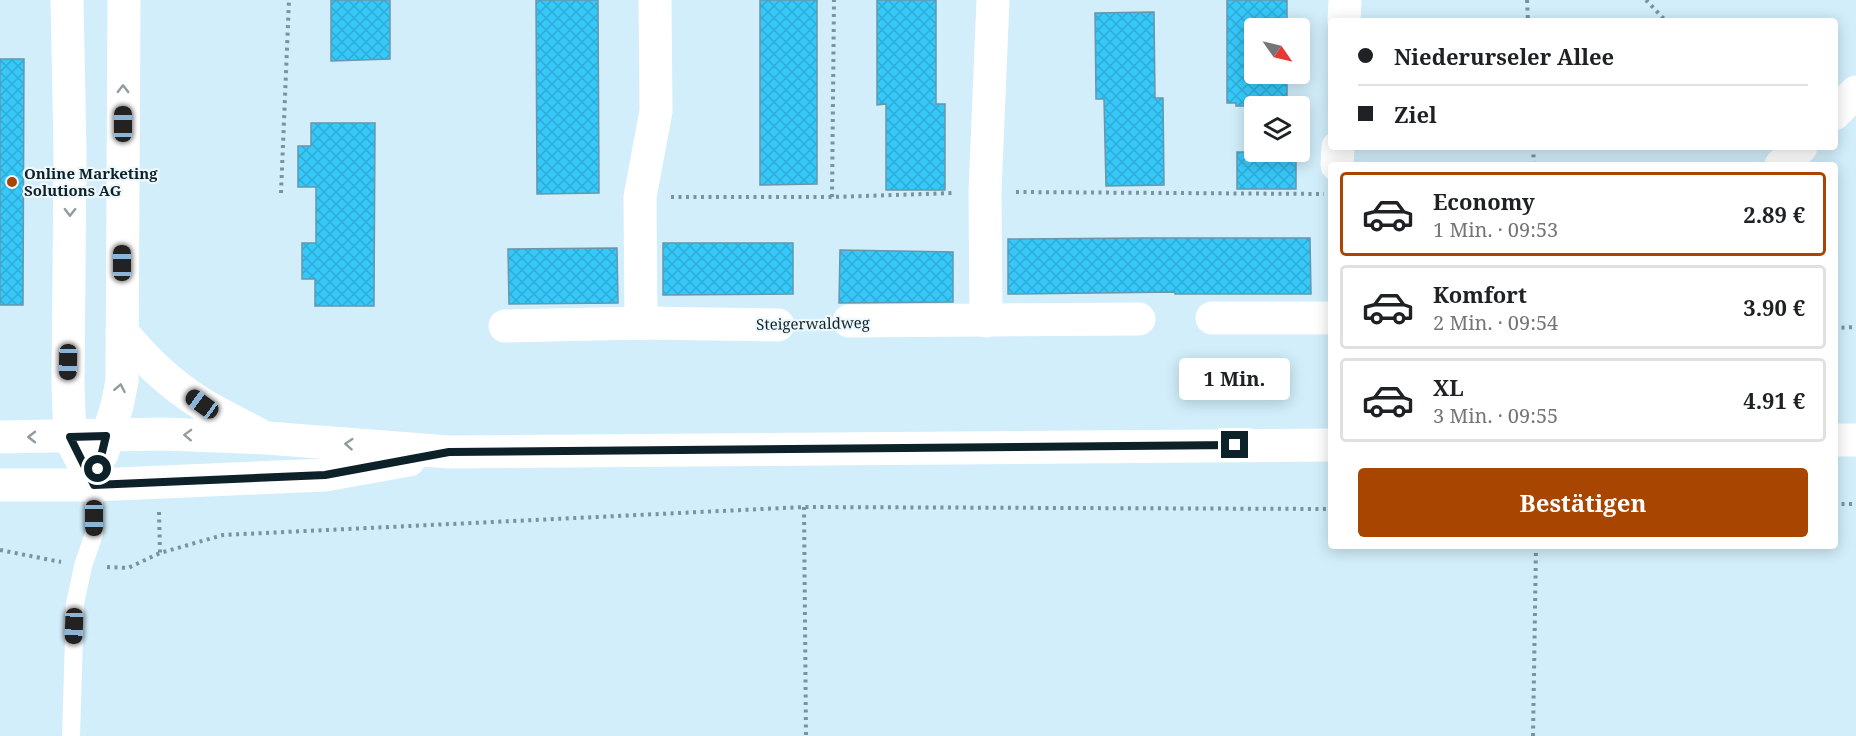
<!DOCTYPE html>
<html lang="de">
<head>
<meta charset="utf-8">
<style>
  :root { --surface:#fff; --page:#f2f2f2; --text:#202124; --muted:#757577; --line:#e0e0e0; --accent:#a74501 }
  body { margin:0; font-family:"Noto Serif",serif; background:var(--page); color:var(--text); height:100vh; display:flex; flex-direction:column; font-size:22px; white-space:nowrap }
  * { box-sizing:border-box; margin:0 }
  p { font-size:20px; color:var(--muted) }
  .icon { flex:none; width:33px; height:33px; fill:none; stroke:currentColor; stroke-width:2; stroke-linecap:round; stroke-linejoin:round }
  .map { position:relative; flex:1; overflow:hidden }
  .side { position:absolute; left:1328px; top:162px; width:510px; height:387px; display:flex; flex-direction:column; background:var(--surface); border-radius:6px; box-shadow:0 3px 15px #0003 }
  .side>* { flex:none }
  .banner { position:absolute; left:1328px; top:18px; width:510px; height:132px; border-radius:6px; box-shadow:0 3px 15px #0003; display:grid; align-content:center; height:132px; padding:0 30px; background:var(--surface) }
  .needle { width:39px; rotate:124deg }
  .fabs { position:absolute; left:1244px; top:18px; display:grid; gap:12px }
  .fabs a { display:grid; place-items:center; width:66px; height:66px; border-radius:6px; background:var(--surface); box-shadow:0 3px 15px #0003; font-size:30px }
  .end { position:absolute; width:27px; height:27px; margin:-14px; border:8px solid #0d2128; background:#fff; box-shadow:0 0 0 3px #fff }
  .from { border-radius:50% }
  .bubble { position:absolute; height:42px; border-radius:6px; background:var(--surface); box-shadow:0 3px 15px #0003; font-size:20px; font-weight:700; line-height:42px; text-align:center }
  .car { position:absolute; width:18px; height:36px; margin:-18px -9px; border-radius:8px; box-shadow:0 0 4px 2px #0007; background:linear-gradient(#222 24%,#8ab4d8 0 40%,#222 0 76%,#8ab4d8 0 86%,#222 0) }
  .banner b { display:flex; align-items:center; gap:21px; height:57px; font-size:22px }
  .banner b+b { border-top:2px solid var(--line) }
  .banner i { width:15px; height:15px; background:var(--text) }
  ul { padding:10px 0 0; list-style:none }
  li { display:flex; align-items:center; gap:18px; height:84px; margin:0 12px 9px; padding:0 18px; border:3px solid var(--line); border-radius:6px }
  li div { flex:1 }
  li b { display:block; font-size:22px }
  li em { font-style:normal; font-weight:700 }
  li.selected { border-color:var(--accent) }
  li>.icon { width:54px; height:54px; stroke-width:1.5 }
  .cta { display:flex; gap:12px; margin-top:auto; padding:12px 30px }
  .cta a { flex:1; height:69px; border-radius:6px; background:var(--accent); color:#fff; font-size:24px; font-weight:700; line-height:69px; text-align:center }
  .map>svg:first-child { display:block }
</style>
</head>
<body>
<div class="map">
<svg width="1856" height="736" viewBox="0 0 1856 736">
  <defs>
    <pattern id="building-cross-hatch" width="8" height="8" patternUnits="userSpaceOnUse" patternTransform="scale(1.5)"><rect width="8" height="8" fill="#36c8f9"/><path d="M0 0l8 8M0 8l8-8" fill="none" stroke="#2eacd5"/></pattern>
  </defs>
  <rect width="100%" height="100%" fill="#d1eefa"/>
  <!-- building -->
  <g fill="url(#building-cross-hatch)" stroke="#6896aa" stroke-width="1.5">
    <path d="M331,0H390V59L331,61Z"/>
    <path d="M536,0H598L599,193L537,194Z"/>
    <path d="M760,0H817V184L760,185Z"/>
    <path d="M877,0H936V104H945V190H886V104L877,105Z"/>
    <path d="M1227,0H1287V28H1254V74H1287V106H1236V103H1227Z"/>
    <path d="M1154,12L1155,98H1163L1164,185L1106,186L1104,99H1096L1095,13Z"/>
    <path d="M0,59H24L23,305H0Z"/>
    <path d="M311,123H375L374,306H315V279H302V243H316V187H298V146H311Z"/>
    <rect x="1237" y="152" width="59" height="37"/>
    <path d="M1145,238H1310L1311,294H1175V292L1008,294V239Z"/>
    <path d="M663,243H793V294L663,295Z"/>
    <path d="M617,248L618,303L509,304L508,249Z"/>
    <path d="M840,250L953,252V302L839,303Z"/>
  </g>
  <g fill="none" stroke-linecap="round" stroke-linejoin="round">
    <!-- path -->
    <g stroke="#7a939d" stroke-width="4" stroke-dasharray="3 4.5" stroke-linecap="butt">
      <path d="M1527,0L1528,21"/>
      <path d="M1646,0L1666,21"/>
      <path d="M1533,147L1534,165"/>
      <path d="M1016,192L1324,194"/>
      <path d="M281,193L289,0"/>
      <path d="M671,197H832L955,193"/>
      <path d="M832,197L834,0"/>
      <path d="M1834,328L1856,327"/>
      <path d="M1834,504H1856"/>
      <path d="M804,507L806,736"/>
      <path d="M159,512L160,553"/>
      <path d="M0,550L61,562"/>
      <path d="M107,567L128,568L160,553L223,535L804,507L1330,509"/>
      <path d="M1533,736L1536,546"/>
    </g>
    <!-- lane -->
    <path stroke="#fff" stroke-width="18" d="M71,736L75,604L83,566L94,534V485"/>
    <!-- street -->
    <g stroke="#fff" stroke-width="33">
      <path d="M1344,21L1345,0"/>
      <path d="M1834,114L1856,92"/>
      <path d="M1337,165L1338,147"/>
      <path d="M1781,165L1801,147"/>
      <path d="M1212,318H1330"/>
      <path d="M849,321L1139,319"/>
      <path d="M986,321L985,192L993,0"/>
      <path d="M641,323L640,197L656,111L655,0"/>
      <path d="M505,326L641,323L778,325"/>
    </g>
    <!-- secondary -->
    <g stroke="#fff" stroke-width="33">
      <path d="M67,0L70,153L68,385L70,437L94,485"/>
      <path d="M122,332C145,360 171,385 202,404C221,415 241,425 260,435"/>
      <path d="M0,437L164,434L267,438L449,452L1330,445"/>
      <path d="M1834,440H1856"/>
      <path d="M102,454L117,406L122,381L124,0"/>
      <path d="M0,485H94L325,475L409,460"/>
    </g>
  </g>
  <!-- one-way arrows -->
  <defs><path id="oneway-chevron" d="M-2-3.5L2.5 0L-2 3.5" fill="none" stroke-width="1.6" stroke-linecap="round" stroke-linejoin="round" transform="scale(1.5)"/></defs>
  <g stroke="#929b9e">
    <use href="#oneway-chevron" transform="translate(123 89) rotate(-90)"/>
    <use href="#oneway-chevron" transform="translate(70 212) rotate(91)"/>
    <use href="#oneway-chevron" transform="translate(120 388) rotate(-79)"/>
    <use href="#oneway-chevron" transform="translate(188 435) rotate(-178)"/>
    <use href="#oneway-chevron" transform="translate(32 437) rotate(180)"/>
    <use href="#oneway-chevron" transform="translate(349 444) rotate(-176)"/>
  </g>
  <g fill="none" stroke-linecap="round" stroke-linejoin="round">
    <!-- route -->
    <path stroke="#0d2128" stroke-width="8" d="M98,469L106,436L70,437L94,485L325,475L449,452L1235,445"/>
  </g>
  <!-- markers -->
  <circle fill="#a74501" stroke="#eef7fc" stroke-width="2" cx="12" cy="182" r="6"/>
  <g text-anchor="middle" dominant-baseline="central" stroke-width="4.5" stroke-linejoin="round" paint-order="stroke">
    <!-- poi labels -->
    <g font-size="15" font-weight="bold" fill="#0d2128" stroke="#eef7fc" text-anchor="start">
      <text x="24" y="173">Online Marketing<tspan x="24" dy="17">Solutions AG</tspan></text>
    </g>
    <!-- street labels -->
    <g font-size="15" fill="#0d2128" stroke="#eef7fc">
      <text transform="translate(813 323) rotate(-1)">Steigerwaldweg</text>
    </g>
  </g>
</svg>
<div class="fabs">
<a><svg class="needle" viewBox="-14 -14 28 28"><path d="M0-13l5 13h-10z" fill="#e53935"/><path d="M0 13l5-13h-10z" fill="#757577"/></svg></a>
<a><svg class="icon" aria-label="layers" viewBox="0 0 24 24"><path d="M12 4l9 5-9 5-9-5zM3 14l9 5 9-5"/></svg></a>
</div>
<i class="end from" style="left:98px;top:469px"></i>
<i class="end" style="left:1235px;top:445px"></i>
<div class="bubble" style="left:1179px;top:358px;width:111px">1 Min.</div>
<i class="car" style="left:123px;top:124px;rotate:0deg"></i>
<i class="car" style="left:122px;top:263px;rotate:0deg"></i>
<i class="car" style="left:68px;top:362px;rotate:181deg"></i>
<i class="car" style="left:202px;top:404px;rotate:306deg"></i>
<i class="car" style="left:94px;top:518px;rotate:180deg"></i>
<i class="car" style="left:74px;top:626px;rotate:182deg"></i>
<div class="banner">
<b><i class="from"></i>Niederurseler Allee</b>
<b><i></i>Ziel</b>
</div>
<section class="side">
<ul>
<li class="selected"><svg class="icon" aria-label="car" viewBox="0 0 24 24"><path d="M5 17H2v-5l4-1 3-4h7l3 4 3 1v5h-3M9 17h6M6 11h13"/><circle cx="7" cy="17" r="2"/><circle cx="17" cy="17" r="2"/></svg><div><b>Economy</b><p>1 Min. · 09:53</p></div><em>2.89 €</em></li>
<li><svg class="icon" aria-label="car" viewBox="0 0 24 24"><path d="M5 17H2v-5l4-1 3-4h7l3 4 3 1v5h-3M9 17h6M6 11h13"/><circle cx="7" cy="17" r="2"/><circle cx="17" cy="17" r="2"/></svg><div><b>Komfort</b><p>2 Min. · 09:54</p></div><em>3.90 €</em></li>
<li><svg class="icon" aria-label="car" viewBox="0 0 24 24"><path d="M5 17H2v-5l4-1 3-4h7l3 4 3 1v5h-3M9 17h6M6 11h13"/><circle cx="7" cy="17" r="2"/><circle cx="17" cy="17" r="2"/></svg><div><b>XL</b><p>3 Min. · 09:55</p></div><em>4.91 €</em></li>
</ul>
<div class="cta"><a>Bestätigen</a></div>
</section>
</div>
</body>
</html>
